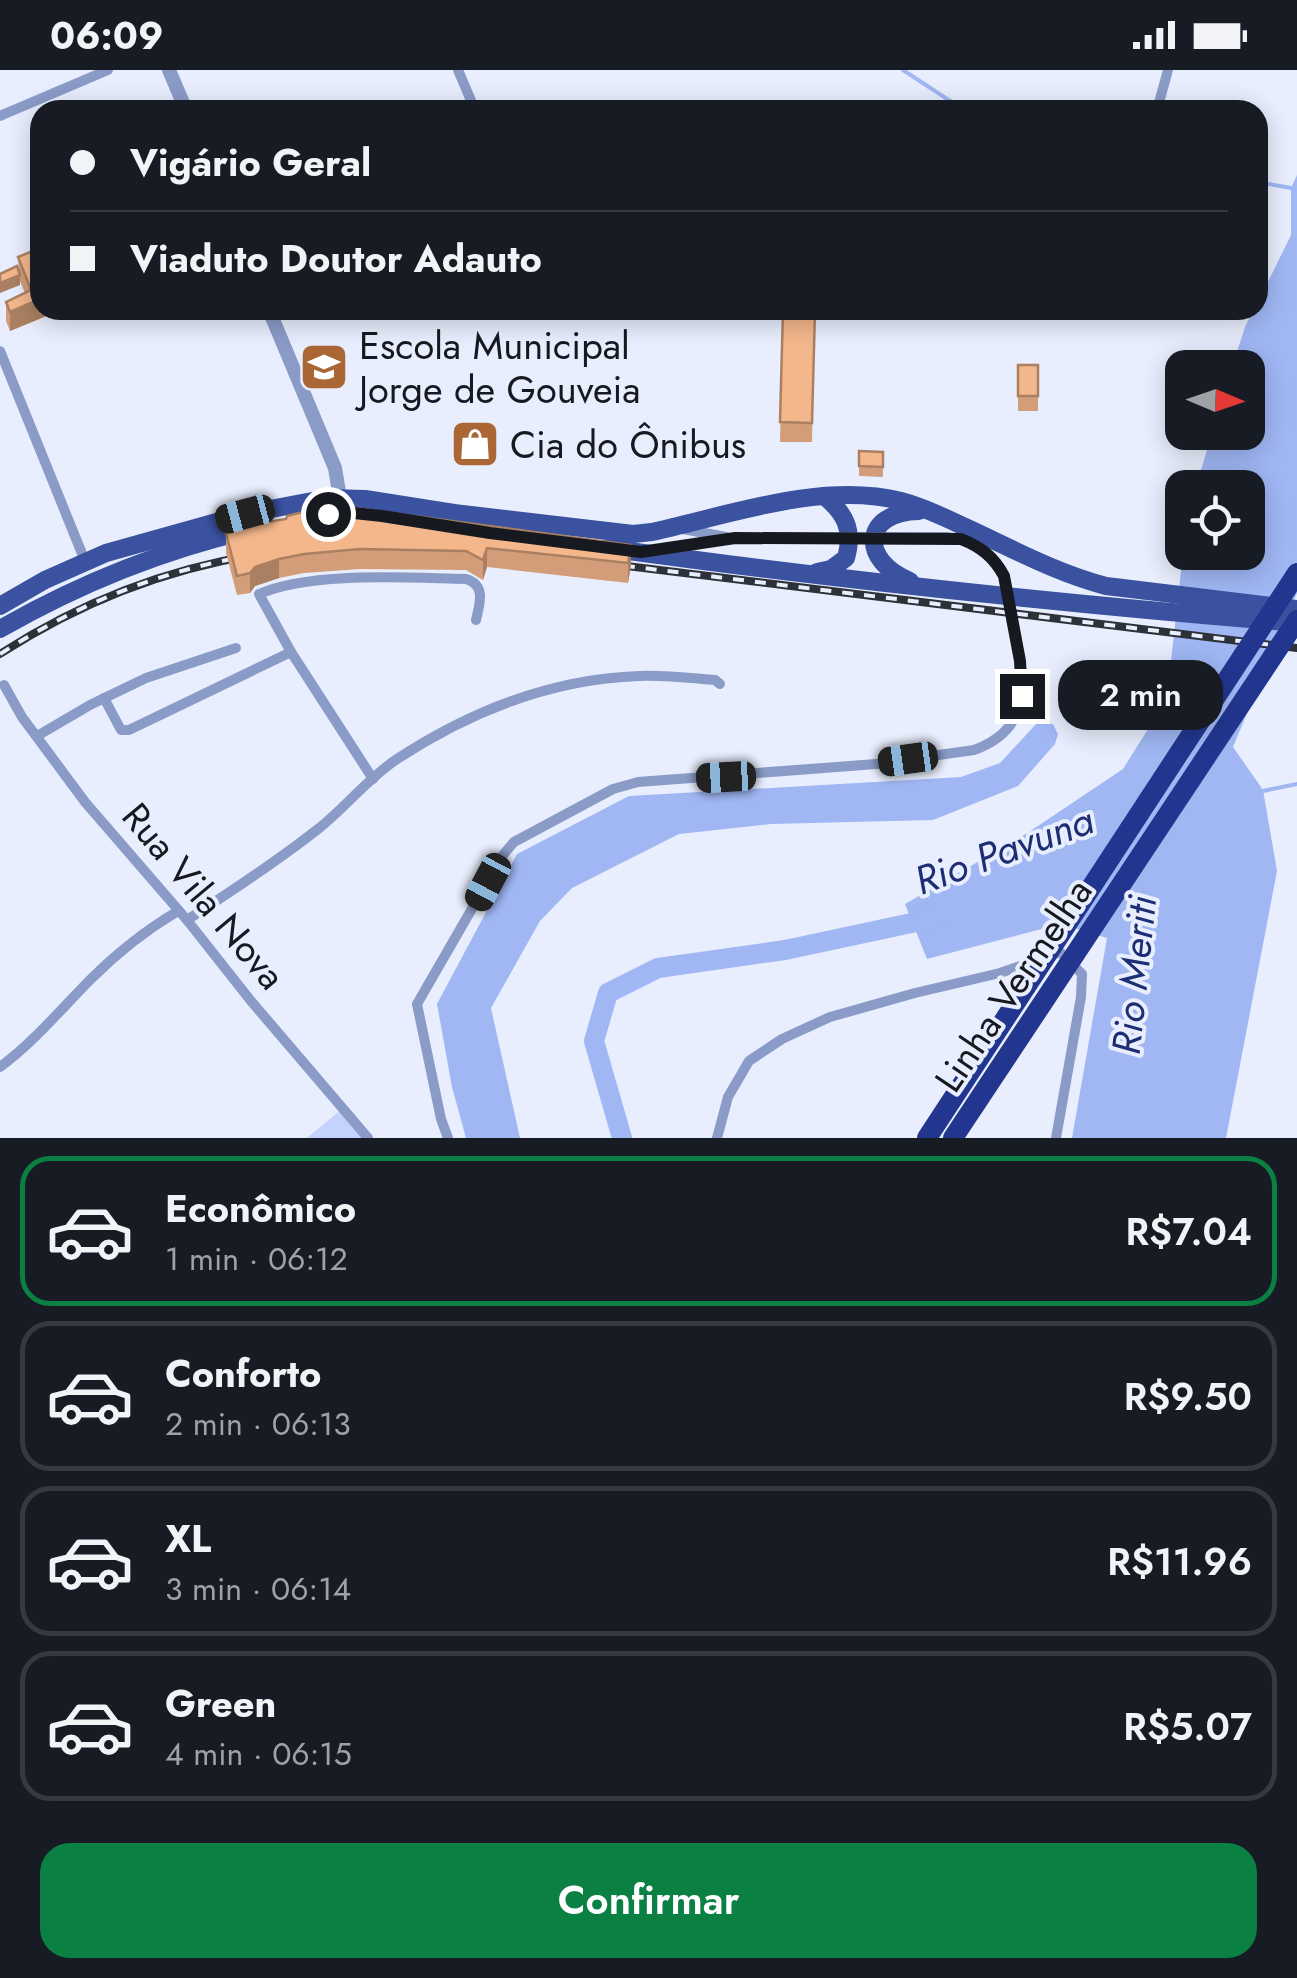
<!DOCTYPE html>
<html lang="pt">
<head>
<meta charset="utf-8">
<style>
  :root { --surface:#171b24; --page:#242831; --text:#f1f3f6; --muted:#9ea1a6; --line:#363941; --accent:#0b8043 }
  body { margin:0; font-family:Jost,sans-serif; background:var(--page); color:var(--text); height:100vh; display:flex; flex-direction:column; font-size:38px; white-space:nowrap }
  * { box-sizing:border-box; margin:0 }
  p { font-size:32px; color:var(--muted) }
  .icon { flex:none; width:55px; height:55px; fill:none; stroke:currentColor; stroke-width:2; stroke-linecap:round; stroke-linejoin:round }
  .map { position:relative; height:1068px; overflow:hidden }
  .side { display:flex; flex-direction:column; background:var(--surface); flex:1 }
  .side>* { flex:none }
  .guide { position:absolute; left:30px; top:30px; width:1238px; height:220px; border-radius:30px; box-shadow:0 5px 25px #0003; display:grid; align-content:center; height:220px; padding:0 40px; background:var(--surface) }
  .needle { width:65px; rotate:92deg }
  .controls { position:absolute; left:1165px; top:280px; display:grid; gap:20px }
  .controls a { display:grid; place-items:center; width:100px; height:100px; border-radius:20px; background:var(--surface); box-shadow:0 5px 25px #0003; font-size:50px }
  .end { position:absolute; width:45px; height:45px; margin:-22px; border:12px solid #16191f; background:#fff; box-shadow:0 0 0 5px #fff }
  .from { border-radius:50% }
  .bubble { position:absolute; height:70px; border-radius:30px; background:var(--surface); box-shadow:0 5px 25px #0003; font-size:32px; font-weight:600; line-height:70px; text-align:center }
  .car { position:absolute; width:30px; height:60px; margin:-30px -15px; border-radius:12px; box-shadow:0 0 8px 2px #0007; background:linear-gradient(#222 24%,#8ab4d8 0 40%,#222 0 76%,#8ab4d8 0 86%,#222 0) }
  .guide b { display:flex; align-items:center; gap:35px; height:95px; font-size:38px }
  .guide b+b { border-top:2px solid var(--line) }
  .guide i { width:25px; height:25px; background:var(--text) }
  ul { padding:18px 0 0; list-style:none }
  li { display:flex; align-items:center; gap:30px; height:150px; margin:0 20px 15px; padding:0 20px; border:5px solid var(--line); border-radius:30px }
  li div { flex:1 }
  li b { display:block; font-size:38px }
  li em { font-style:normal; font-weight:600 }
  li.current { border-color:var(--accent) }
  li>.icon { width:90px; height:90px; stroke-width:1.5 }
  .action { display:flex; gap:20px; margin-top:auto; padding:20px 40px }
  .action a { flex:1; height:115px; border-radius:30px; background:var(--accent); color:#fff; font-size:40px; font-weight:600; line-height:115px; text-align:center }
  .status { display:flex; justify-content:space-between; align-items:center; height:70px; padding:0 50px; background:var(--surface); direction:ltr }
  .status svg { height:28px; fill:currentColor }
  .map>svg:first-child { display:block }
</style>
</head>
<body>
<div class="status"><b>06:09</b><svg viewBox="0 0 49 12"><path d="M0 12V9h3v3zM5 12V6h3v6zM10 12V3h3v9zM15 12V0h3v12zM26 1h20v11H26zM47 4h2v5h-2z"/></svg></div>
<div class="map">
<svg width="1297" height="1068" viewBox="0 0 1297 1068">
  <rect width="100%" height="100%" fill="#e8eefd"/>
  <!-- pitch -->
  <path fill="#c3d3fd" d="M343,1038L367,1068H307Z"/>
  <!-- water -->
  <g fill="#a0b7f4">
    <path d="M1297,105V523L1233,677L1263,720L1277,801L1226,1068H1072L1107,868L1061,854L927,889L905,834L1029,762L1123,699L1150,656L1163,628L1170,600L1183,483L1248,482V418L1196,417L1212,363L1248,362V298L1232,297L1245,257L1253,240H1258V232L1291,165V118Z"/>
    <path d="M1038,652L1053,654L1058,664L1055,674L1018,716L933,750L771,754L679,764L572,818L540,851L491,938L520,1068H466L452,1017L437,934L517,784L629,726L961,707L1000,693Z"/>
  </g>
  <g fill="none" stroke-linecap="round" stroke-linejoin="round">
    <!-- stream -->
    <g stroke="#a0b7f4" stroke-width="4">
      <path d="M903,0L964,40"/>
      <path d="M1258,112L1291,118"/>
      <path d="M1263,721L1297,714"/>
    </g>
    <!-- river -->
    <path stroke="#a0b7f4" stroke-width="20" d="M622,1068L594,971L608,923L658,898L785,880L935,848"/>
    <!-- minor -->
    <g stroke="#8a9bc7" stroke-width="10">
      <path d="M458,0L475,40"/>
      <path d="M1157,40L1168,0"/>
      <path d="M0,46L108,0"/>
      <path d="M0,281L85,491"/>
      <path d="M683,459L726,467"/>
      <path d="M662,479L735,468"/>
      <path d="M4,615L22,647L85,732L187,850L251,931L368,1068"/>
      <path d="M104,628L121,660H129L291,582"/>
      <path d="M37,666L90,635L146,608L236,578"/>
      <path d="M373,709L291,582L259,524C312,501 408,508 466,509C486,515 480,533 476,550"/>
      <path d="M187,850C232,821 276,792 318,759C345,738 368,708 397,689C469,642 552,609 639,606C664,605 690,608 715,610L720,614"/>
      <path d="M0,997C34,972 61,939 91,909C118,882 146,860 178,841"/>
      <path d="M448,1068L441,1049L417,934L503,785L514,772L613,719L638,712L876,694"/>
      <path d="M717,1068L728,1027L749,991L782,969L830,947L915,923L1000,903L1060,882L1082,904L1081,927L1056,1068"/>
    </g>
    <!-- tertiary -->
    <g stroke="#8a9bc7" stroke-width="14">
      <path d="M169,0L186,40"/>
      <path d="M269,240L335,398L340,428"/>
    </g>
    <!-- primary -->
    <g stroke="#3b52a0" stroke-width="18">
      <path d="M607,478C836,510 1067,534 1297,553"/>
      <path d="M817,502L831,499L846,488C854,460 845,443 824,426"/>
      <path d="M910,511C860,491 861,442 919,441"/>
      <path d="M0,536L45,510L106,483L245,444L328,428L365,429L454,443L633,464L652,462C729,445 823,411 901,431C923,437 944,447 965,457C1011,478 1056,503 1106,516L1297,539"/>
      <path d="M0,559C77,515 163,480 250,460"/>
    </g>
    <!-- rail casing -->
    <g stroke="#2d3138" stroke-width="8">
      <g id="rail">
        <path d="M602,493L1297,578"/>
        <path d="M0,584C79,533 162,500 254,485"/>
      </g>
    </g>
    <!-- rail -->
    <use href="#rail" stroke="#e8eefd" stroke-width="4" stroke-dasharray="11" stroke-linecap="butt"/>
    <!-- minor-bridge -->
    <path stroke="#8a9bc7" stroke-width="10" d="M749,468L947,467C974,471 991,482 1004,506C1008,527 1012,548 1016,569C1025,617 1030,660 974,680L876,694"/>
    <!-- motorway-bridge -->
    <g stroke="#223690" stroke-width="20">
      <path d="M927,1068L1297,503"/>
      <path d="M953,1068L1297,550"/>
    </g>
  </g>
  <!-- wall -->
  <g fill="#d29d78">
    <path d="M18,187L40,240H61L10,261L6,251V232L25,223L20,211V215Z"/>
    <path d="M783,240H815L812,372H780Z"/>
    <rect x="1018" y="295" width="20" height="46"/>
    <path d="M859,381L883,382V407L859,406Z"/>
    <path d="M332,439L631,494L628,513L487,497L483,510L466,500L360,499L304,503L279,508L255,516L250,523L237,525L226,483V463Z"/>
  </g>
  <!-- shaded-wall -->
  <g fill="#ab8062">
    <path d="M20,205V215L0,223V213Z"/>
    <path d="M40,229V240H61L10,261V242Z"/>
    <path d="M631,475V494L628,513V493Z"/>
    <path d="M487,478V497L483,510V490Z"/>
    <path d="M279,489V508L255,516L250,523V503L255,497Z"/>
  </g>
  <!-- building -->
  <g fill="#f4b78c" stroke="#ab8062" stroke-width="2.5">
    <path d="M40,178V229L10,242L6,232L31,220L18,187Z"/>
    <path d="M17,196L20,205L0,213V204Z"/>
    <path d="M783,240H815L812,353L780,352Z"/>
    <rect x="1018" y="295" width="20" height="31"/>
    <path d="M859,381L883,382V397L859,396Z"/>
    <path d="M354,438L631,475L628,493L487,478L483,490L466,481L360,479L304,484L279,489L255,497L250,503L237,506L226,463L233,461L232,458L286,449L287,446L299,443Z"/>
  </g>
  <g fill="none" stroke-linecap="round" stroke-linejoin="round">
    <!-- route -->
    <path stroke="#16191f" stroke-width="12" d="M328,444L354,443L382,446L490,463L641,482L735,468L961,469C981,477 994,487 1004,506L1020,591L1022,626"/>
  </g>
  <!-- icons -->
  <defs>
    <g id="school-square" transform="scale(2.5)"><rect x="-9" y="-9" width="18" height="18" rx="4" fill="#aa6735" stroke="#e8eefd"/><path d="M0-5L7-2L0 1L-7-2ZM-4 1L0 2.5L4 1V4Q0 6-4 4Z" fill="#fff"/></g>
    <g id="shop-square" transform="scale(2.5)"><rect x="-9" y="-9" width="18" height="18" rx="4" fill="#aa6735" stroke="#e8eefd"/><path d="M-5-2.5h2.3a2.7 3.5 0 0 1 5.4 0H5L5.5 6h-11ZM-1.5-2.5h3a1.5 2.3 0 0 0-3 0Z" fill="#fff"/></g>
  </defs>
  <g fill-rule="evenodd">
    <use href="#school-square" x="324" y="297"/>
    <use href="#shop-square" x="475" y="374"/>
  </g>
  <g text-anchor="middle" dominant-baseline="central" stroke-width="8" stroke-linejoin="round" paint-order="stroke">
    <!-- poi labels -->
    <g font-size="38" fill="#16191f" stroke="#e8eefd" text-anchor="start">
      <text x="359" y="275">Escola Municipal<tspan x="359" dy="44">Jorge de Gouveia</tspan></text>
      <text x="510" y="374">Cia do Ônibus</text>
    </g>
    <!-- street labels -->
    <g font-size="38" fill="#16191f" stroke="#e8eefd">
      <text transform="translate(204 826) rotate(50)">Rua Vila Nova</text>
      <text transform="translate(1013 915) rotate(-56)">Linha Vermelha</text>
    </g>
    <!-- water labels -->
    <g font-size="40" font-style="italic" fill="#1d2e74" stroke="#e8eefd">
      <text transform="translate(1004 780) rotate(-20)">Rio Pavuna</text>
      <text transform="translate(1134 905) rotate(-84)">Rio Meriti</text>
    </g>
  </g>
</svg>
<div class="controls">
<a><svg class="needle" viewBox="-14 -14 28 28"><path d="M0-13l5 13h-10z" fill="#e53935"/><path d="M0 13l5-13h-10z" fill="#9ea1a6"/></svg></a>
<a><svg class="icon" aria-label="locate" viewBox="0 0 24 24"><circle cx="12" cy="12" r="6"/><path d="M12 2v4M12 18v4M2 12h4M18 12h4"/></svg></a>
</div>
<i class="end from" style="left:328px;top:444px"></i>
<i class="end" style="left:1022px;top:626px"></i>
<div class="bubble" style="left:1058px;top:590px;width:165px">2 min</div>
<i class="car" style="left:245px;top:444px;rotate:255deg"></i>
<i class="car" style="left:908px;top:689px;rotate:262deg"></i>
<i class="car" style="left:726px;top:707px;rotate:267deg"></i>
<i class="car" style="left:488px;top:812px;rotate:208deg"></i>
<div class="guide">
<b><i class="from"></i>Vigário Geral</b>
<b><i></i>Viaduto Doutor Adauto</b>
</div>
</div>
<section class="side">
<ul>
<li class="current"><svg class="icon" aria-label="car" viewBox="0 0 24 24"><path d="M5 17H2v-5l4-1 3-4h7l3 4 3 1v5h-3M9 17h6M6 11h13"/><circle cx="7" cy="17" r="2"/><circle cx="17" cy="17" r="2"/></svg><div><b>Econômico</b><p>1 min · 06:12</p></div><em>R$7.04</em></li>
<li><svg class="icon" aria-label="car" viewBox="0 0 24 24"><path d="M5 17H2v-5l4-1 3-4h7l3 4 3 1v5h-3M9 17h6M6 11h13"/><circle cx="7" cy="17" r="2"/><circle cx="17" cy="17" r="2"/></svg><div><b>Conforto</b><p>2 min · 06:13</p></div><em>R$9.50</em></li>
<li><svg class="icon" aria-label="car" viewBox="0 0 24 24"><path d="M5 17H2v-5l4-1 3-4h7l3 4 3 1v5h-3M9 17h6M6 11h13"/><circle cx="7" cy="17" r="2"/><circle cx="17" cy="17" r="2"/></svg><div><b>XL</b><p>3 min · 06:14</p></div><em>R$11.96</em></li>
<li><svg class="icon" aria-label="car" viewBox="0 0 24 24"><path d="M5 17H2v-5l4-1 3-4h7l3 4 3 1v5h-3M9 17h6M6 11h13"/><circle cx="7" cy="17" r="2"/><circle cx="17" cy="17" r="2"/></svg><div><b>Green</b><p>4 min · 06:15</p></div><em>R$5.07</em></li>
</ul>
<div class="action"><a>Confirmar</a></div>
</section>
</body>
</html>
